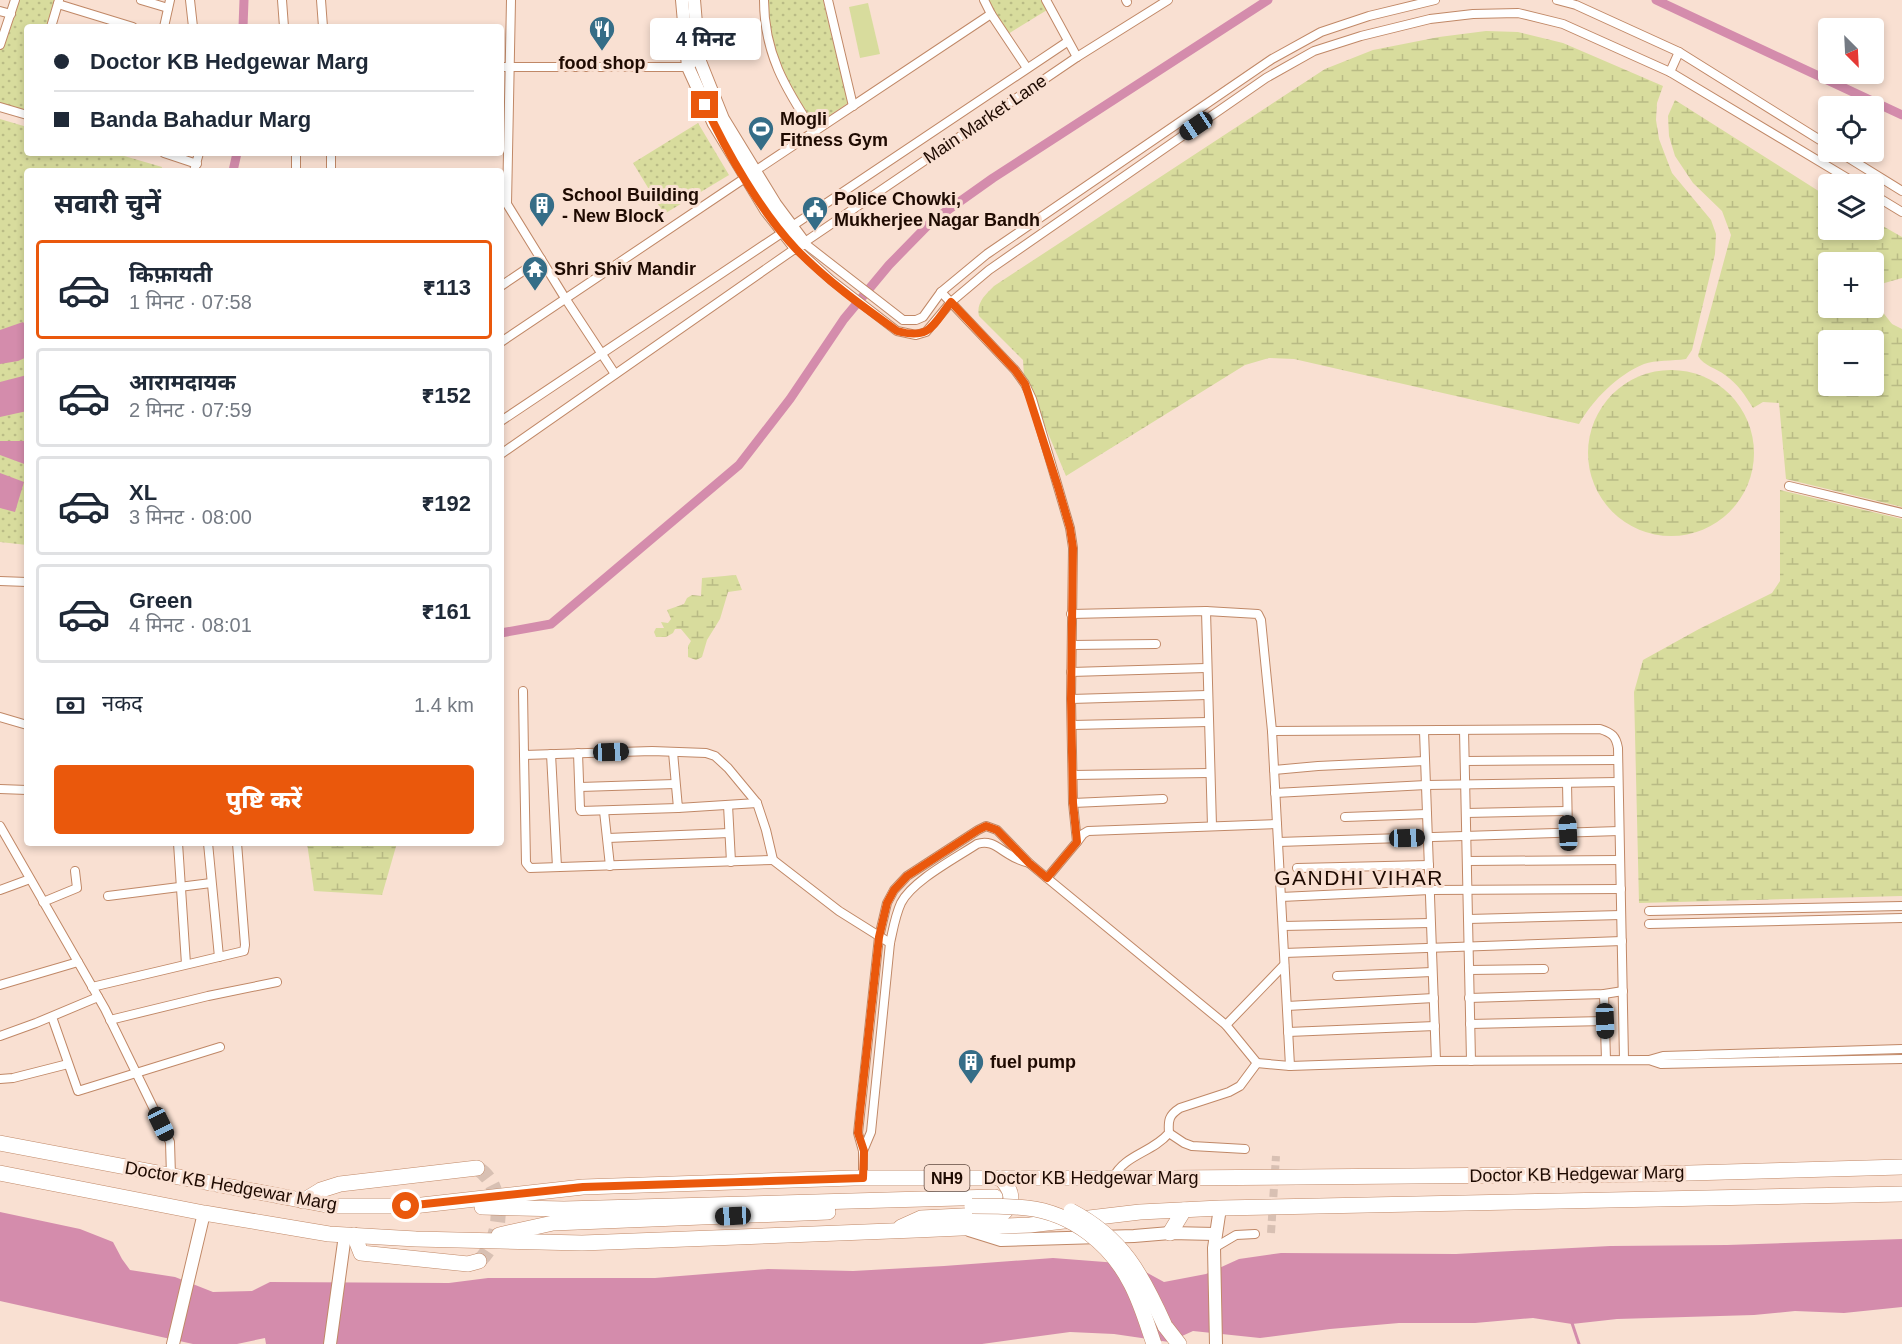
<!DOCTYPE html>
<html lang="hi">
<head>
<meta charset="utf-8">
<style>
  :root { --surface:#fff; --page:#f2f2f3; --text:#1f2937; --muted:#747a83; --line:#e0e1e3; --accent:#ea580c }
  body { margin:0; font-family:Helvetica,"Noto Sans Devanagari",sans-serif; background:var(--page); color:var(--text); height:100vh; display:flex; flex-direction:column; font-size:22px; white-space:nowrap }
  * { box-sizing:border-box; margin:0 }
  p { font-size:20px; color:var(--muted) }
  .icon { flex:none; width:33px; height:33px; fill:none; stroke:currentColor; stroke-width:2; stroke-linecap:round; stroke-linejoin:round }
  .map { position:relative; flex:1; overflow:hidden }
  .side { position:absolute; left:24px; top:168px; width:480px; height:678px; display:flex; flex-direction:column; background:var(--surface); border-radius:6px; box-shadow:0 3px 9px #0003 }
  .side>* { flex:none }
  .hud { position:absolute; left:24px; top:24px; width:480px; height:132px; border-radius:6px; box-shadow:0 3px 9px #0003; display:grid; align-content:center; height:132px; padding:0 30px; background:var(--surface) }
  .needle { width:39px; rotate:156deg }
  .fabs { position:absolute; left:1818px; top:18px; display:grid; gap:12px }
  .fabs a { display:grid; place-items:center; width:66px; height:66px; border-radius:6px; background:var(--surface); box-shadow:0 3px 9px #0003; font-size:30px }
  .end { position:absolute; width:27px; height:27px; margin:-14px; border:8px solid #ea580c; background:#fff; box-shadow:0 0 0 3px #fff }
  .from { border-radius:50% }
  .bubble { position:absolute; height:42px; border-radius:6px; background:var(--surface); box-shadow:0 3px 9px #0003; font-size:20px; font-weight:800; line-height:42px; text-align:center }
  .car { position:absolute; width:18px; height:36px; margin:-18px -9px; border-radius:8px; box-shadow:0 0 4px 2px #0007; background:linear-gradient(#222 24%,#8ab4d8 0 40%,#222 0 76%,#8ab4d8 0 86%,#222 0) }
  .hud b { display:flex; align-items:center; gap:21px; height:57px; font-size:22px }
  .hud b+b { border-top:2px solid var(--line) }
  .hud i { width:15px; height:15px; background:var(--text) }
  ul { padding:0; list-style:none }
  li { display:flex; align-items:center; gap:18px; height:99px; margin:0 12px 9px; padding:0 18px; border:3px solid var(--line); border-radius:6px }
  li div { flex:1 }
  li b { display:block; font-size:22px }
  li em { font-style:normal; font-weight:800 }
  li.on { border-color:var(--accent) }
  li>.icon { width:54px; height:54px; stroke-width:1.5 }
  h2 { padding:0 30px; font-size:27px; line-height:72px }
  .pay { display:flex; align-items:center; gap:15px; height:66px; padding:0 30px; font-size:22px }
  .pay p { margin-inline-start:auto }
  .action { display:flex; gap:12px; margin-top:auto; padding:12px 30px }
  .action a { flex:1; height:69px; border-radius:6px; background:var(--accent); color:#fff; font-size:24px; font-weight:800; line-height:69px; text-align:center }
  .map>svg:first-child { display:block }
</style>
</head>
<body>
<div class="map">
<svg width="1902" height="1344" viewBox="0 0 1902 1344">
  <defs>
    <pattern id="wetland-marsh" width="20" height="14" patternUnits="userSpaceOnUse" patternTransform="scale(1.5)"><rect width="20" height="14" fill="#d8dc9d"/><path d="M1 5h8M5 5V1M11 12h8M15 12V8" fill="none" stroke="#b9bb85"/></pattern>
    <pattern id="park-dots" width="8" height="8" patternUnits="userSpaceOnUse" patternTransform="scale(1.5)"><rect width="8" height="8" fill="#d8dc9d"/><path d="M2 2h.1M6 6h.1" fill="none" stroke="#b9bb85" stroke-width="1.8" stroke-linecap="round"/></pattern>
  </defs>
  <rect width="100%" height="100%" fill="#f9e0d2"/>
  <!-- wetland -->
  <g fill="url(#wetland-marsh)" fill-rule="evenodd">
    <path d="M1486,31L1518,32L1563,43L1663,86L1657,103L1656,120L1659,139L1672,173L1711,220L1716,234L1715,254L1692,350L1686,359C1673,361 1655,360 1644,364C1617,375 1593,400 1579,424L1294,359L1269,358L1245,365L1066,476L1024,376L1023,360L979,316C976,303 985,295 994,286L1325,69L1373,50L1439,37Z"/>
    <path d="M1675,100L1828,197V230H1874V221L1902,237V278L1874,286V262H1828V308H1874V301L1892,324L1902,329V507L1786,479L1779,403L1763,402L1753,408C1745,395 1738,384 1725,375C1716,368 1704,366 1698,356L1731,235L1722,211L1693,183L1675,156L1669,136L1668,116ZM1874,340V386H1828V340Z"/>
    <circle cx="1671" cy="453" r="83"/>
    <path d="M1780,490L1902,519V896L1639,903L1634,692L1643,660L1699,629L1772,593L1780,581Z"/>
    <path d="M736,575L742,590L728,592L720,619L707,640L702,657L696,660L688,657V646L691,641L681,629H675L673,633L666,637H656L654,632L656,628H664L661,622L668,623L671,619L667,610L684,604L687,598L692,595L701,596L702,578Z"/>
    <path d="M307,843H397L382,895L314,891Z"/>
  </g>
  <!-- park -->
  <g fill="url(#park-dots)">
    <path d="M15,0H59L51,27H27V99L23,112L0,105V46Z"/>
    <path d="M768,0H823L848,103L815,125L783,74L768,31Z"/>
    <path d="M988,0H1041L1047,10L1008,34L993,12Z"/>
    <path d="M0,119L27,127V153H114L162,167L161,171H27V545L0,542Z"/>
    <path d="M698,123L729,175L664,214L633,163Z"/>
  </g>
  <!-- pitch -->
  <path fill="#d8dc9d" d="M868,3L880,54L860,58L849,7Z"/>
  <!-- water -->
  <g fill="#d48cac">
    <path d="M23,322L27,328V357L18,361L0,364V330Z"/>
    <path d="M27,375V411L0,417V382Z"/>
    <path d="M0,441H27V465L0,455Z"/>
    <path d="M0,473L24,482L15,512L0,508Z"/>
    <path d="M0,1212L80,1229L113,1242L122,1259L130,1270L175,1277L213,1292L252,1291L270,1282L449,1283L488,1278H655L768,1269L853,1271L944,1266L1053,1258L1131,1264L1164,1282L1206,1274L1239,1259L1281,1253L1456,1254L1610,1246L1727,1245L1902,1239V1307L1844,1313L1795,1311L1754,1315L1617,1319L1572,1324L1533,1318L1475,1323H1399L1330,1329L1260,1338L1193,1331L1169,1342L1114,1334L1070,1332L982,1344H266L265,1338L237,1344H193L0,1301Z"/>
  </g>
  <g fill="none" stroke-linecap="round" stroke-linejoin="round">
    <!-- stream -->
    <path stroke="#d48cac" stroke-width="3" d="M1571,1320L1579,1344"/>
    <!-- canal -->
    <g stroke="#d48cac" stroke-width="9">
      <path d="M1656,0L1902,115"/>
      <path d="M243,27L244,0"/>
      <path d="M233,171L237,153"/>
      <path d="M501,633L551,624L739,465L790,399L844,319L889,265L931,222L993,178L1268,0"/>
    </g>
    <!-- street-tunnel -->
    <path stroke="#d8c0b3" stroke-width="8" stroke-dasharray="8 4" stroke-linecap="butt" d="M1271,1233L1276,1156"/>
    <!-- highway-tunnel -->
    <path stroke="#d8c0b3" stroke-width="15" stroke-dasharray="15 8" stroke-linecap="butt" d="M477,1168C507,1186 503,1240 479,1261"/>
    <!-- street casing -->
    <g stroke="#c08867" stroke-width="10">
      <g id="street">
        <path d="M141,0L168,8"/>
        <path d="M190,0L193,27"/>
        <path d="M282,0L284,27"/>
        <path d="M321,0L323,27"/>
        <path d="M511,0L507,204L565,298L615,374"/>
        <path d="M764,0C764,53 785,88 814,132"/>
        <path d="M828,0L853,106"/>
        <path d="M984,0L991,14L1027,68"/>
        <path d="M1046,0L1077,57"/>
        <path d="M1126,0L1127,2"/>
        <path d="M1557,0L1576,5L1679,52L1828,145"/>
        <path d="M58,4L133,27"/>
        <path d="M0,11L11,14"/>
        <path d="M51,27L59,0"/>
        <path d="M164,27L170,0"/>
        <path d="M0,45L15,0"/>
        <path d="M501,67H688L699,59"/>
        <path d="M1670,72L1679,52"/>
        <path d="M0,107L27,115"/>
        <path d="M1839,152L1902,191"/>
        <path d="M164,153L197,164"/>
        <path d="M331,153V171"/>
        <path d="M194,171L199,153"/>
        <path d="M296,171V153"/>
        <path d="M755,171L991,14"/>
        <path d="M1874,195L1902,212"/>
        <path d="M804,243L903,320H916L923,317L941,292L987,254L1272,59L1321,32L1369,16L1435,0"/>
        <path d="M796,248L831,280L897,331L916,335L926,332L951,302L989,270L1266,78L1314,51L1361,36L1430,19L1473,14L1518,13L1563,24L1670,72L1857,184"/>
        <path d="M501,286L541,259"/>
        <path d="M941,292L1015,370L1025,384L1032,399L1058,487L1070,528L1073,548L1071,699L1073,803L1077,842L1047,878L1226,1025L1257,1063L1240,1086L1229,1092L1180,1108C1169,1115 1168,1120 1169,1133C1152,1153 1125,1154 1113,1178"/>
        <path d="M501,342L745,178"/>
        <path d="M501,421L1067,42"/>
        <path d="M501,454L796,248L1077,57L1168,0"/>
        <path d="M1789,486L1902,513"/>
        <path d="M0,581L27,582"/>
        <path d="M1206,611L1212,826"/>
        <path d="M1071,614L1206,611L1258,614L1261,620L1272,731L1600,729C1612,733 1616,736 1618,748L1624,1060"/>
        <path d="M1072,645L1156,644"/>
        <path d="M1071,672L1206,668"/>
        <path d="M523,691L524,755L652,751L706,753L715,756L728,768L757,803L766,830L773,860L839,911L890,943"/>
        <path d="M1071,699L1207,695"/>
        <path d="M0,717L27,725"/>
        <path d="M1072,725L1208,722"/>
        <path d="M1464,730L1471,1061"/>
        <path d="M1272,731L1290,1066"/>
        <path d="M1424,731L1436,1061"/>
        <path d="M673,752L678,808L757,803"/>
        <path d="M578,753L580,809L581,811L678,808"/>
        <path d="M551,754L557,867"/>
        <path d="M524,755L526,863L530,868L773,860"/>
        <path d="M1465,761L1618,760"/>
        <path d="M1274,770L1318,766L1425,761"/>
        <path d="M1073,775L1209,773"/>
        <path d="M1567,783L1568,833"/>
        <path d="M580,787L675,784"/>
        <path d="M0,789L27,790"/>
        <path d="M1275,793L1426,785L1618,782"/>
        <path d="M1073,803L1163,799"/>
        <path d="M728,805L731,862"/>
        <path d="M604,811L610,866"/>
        <path d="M1466,813L1567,811"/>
        <path d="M1345,817L1427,814"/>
        <path d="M0,826L105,1009L170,1142L171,1176"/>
        <path d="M608,838L729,833"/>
        <path d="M1077,842L1083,834L1088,831L1277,824"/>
        <path d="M1278,842L1619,831"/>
        <path d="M178,843L186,964"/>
        <path d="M208,843L219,957"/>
        <path d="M1467,861L1620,860"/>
        <path d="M1297,868L1429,865"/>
        <path d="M0,890L30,879"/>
        <path d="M108,896L211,883"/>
        <path d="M1281,897L1430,890L1621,889"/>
        <path d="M43,902L77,888L75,871"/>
        <path d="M1649,911L1902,906"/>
        <path d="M1468,919L1621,915"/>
        <path d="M1649,924L1902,918"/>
        <path d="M1283,926L1430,923"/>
        <path d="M1284,953L1622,941"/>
        <path d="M1469,970L1544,969"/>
        <path d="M1337,976L1432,972"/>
        <path d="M0,985L78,962"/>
        <path d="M92,987L244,951L245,945L237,843"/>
        <path d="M1604,994L1606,1060"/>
        <path d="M1469,998L1604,994L1623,991"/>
        <path d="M1287,1006L1434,998"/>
        <path d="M52,1017L78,1091L220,1047"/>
        <path d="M110,1020L208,996L277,982"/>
        <path d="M1470,1024L1605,1021"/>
        <path d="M1226,1025L1284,965"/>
        <path d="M1288,1032L1435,1026"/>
        <path d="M0,1036L36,1023L98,997"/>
        <path d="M1649,1060L1663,1056L1902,1049"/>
        <path d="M1257,1063L1290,1066L1436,1061L1649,1060L1661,1064L1902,1059"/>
        <path d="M0,1079L13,1078L68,1064"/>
        <path d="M1169,1133L1184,1143L1192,1146L1245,1149"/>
        <path d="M863,1151L871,1132L890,943C893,930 895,916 901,903C912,881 956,858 977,844C991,839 999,849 1010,855C1016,859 1022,861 1029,863"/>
        <path d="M863,1178V1151L858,1133L879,937L887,903L894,890L907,876L978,830L986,826L997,830L1029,863L1047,878"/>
        <path d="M1214,1248L1236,1235L1255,1234"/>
      </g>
    </g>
    <!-- secondary casing -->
    <g stroke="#c08867" stroke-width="14">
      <g id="secondary">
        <path d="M682,0L688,67L714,124L766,210L796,248"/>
        <path d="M694,0L699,59L723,119L775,204L804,243"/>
        <path d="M969,1230L1001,1240L1134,1236L1170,1233L1215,1234"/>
        <path d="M173,1344L204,1213"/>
        <path d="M330,1344L345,1235"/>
        <path d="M1216,1344L1214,1248L1220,1208"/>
      </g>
    </g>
    <!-- highway casing -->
    <g stroke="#c08867" stroke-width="16">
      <g id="highway">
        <path d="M0,1143L332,1206H413L583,1187L854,1178H1173L1653,1174L1902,1167"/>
        <path d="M0,1173L204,1213L329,1234L416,1239L582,1243L916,1230L1030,1225L1140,1212L1220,1208L1902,1194"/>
        <path d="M303,1201L321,1190L340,1184L477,1168"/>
        <path d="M482,1207L564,1209L995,1197"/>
        <path d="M901,1227L921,1218L1002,1214C1016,1203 1012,1189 1000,1178"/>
        <path d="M1170,1233L1184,1210"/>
        <path d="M354,1235L361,1253L468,1264L479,1261"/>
        <path d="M499,1235L553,1223L828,1212"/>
        <path d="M1165,1326L1179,1344"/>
      </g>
    </g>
    <!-- street -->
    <use href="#street" stroke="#fff" stroke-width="8"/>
    <!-- secondary -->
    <use href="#secondary" stroke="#fff" stroke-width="12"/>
    <!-- highway -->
    <use href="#highway" stroke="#fff" stroke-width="15"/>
    <!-- highway-bridge casing -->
    <g stroke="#c08867" stroke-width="16" stroke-linecap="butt">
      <g id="highway-bridge">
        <path d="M972,1206C990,1206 1009,1206 1027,1208C1072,1213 1111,1244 1131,1284C1141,1303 1147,1324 1154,1344"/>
        <path d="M1071,1211C1123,1238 1142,1275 1165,1326"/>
      </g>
    </g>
    <!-- highway-bridge -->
    <use href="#highway-bridge" stroke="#fff" stroke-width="15"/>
  </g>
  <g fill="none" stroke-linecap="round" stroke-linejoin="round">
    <!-- route -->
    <path stroke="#ea580c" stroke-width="8" d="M406,1206L583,1187L863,1178L864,1151L858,1133L860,1112L879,937L887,903L894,890L907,876L978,830L986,826L997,830L1029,863L1047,878L1077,842L1073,803L1071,699L1073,548L1070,528L1058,487L1025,384L1015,370L951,302C932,326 930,340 897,331C862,306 826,280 796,249C761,212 726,151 705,105"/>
  </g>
  <!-- icons -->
  <defs>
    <g id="restaurant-pin" transform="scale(1.35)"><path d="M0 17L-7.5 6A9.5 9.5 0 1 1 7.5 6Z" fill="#356d87" stroke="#f9e0d2"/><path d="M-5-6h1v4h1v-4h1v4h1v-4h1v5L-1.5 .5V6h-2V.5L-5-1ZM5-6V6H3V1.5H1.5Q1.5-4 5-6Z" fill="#fff"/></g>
    <g id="stadium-pin" transform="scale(1.35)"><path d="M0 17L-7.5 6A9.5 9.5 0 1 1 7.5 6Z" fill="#356d87" stroke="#f9e0d2"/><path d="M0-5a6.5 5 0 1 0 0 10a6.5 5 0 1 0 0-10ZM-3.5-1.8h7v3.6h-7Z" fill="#fff"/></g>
    <g id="building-pin" transform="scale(1.35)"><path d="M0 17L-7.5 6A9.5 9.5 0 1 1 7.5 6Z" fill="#356d87" stroke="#f9e0d2"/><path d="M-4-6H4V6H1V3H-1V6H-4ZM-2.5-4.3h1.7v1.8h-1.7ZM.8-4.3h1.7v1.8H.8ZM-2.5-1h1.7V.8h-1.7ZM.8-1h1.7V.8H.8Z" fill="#fff"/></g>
    <g id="civic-pin" transform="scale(1.35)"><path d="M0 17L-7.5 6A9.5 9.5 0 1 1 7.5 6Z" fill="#356d87" stroke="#f9e0d2"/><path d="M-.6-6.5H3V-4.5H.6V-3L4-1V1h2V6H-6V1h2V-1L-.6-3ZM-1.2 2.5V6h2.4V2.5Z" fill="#fff"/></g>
    <g id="temple-pin" transform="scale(1.35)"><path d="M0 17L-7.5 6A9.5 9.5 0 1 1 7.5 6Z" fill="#356d87" stroke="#f9e0d2"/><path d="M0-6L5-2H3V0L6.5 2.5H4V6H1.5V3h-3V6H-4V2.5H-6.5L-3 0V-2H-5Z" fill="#fff"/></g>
  </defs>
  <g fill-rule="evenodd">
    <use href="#restaurant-pin" x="602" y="29"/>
    <use href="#stadium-pin" x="761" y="129"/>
    <use href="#building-pin" x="542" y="205"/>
    <use href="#civic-pin" x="815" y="209"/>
    <use href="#temple-pin" x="535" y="269"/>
    <use href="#building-pin" x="971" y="1062"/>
  </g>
  <g text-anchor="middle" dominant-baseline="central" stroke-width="6" stroke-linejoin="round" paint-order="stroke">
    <!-- shield labels -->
    <rect fill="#f9e0d2" stroke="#604a40" stroke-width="1.5" x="924.5" y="1165" width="45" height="26" rx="4.5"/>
    <g font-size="16" font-weight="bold" fill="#1e0a01">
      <text x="947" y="1178">NH9</text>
    </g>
    <!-- poi labels -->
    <g font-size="18" font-weight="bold" fill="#1e0a01" stroke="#f9e0d2" text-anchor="start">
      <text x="602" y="63" text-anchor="middle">food shop</text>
      <text x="780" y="119">Mogli<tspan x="780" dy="21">Fitness Gym</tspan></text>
      <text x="562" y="195">School Building<tspan x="562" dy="21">- New Block</tspan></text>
      <text x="834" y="199">Police Chowki,<tspan x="834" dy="21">Mukherjee Nagar Bandh</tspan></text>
      <text x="554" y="269">Shri Shiv Mandir</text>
      <text x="990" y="1062">fuel pump</text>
    </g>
    <!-- street labels -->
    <g font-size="18" fill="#1e0a01" stroke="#f9e0d2">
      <text transform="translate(985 119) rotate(-34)">Main Market Lane</text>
      <text transform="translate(1577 1174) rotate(-1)">Doctor KB Hedgewar Marg</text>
      <text x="1091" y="1178">Doctor KB Hedgewar Marg</text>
      <text transform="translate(231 1186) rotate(10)">Doctor KB Hedgewar Marg</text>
    </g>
    <!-- quarter labels -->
    <g font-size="21" letter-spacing="1.5" fill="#1e0a01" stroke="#f9e0d2">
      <text x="1359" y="877">GANDHI VIHAR</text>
    </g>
  </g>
</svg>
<div class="fabs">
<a><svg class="needle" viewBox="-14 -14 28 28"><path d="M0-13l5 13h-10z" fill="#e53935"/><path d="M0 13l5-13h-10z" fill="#747a83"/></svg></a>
<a><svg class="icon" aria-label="locate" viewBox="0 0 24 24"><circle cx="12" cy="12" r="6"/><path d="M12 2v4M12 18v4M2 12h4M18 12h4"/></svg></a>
<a><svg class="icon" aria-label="layers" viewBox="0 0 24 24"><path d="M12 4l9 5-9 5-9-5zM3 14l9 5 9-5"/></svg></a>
<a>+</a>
<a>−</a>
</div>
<i class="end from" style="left:406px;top:1206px"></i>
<i class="end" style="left:705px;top:105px"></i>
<div class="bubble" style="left:650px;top:18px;width:111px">4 मिनट</div>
<i class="car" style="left:1196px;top:126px;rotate:236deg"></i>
<i class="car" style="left:611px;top:752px;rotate:88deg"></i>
<i class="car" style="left:1568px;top:833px;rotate:357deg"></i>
<i class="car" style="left:1407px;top:838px;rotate:88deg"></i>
<i class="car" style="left:1605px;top:1021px;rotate:178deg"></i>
<i class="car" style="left:161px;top:1124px;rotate:154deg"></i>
<i class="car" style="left:733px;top:1216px;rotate:267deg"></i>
<div class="hud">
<b><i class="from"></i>Doctor KB Hedgewar Marg</b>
<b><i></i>Banda Bahadur Marg</b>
</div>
<section class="side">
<h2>सवारी चुनें</h2>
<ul>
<li class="on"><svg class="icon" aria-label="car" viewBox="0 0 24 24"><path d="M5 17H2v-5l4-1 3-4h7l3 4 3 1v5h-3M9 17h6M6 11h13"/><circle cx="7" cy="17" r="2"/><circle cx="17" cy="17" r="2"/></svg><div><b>किफ़ायती</b><p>1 मिनट · 07:58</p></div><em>₹113</em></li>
<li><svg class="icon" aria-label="car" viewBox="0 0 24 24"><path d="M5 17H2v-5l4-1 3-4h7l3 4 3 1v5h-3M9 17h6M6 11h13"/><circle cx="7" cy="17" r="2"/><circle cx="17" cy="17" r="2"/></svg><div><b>आरामदायक</b><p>2 मिनट · 07:59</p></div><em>₹152</em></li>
<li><svg class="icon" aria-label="car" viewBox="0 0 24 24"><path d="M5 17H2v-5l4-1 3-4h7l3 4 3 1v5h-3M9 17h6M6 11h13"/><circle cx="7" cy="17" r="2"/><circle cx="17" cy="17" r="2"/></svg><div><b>XL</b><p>3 मिनट · 08:00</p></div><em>₹192</em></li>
<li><svg class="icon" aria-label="car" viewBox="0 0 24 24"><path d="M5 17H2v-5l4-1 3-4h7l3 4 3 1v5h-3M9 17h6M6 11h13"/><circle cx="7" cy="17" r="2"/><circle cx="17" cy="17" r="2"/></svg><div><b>Green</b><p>4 मिनट · 08:01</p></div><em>₹161</em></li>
</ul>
<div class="pay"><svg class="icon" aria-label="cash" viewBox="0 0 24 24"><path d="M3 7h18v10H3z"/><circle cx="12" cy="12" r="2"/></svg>नकद<p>1.4 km</p></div>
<div class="action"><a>पुष्टि करें</a></div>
</section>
</div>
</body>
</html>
